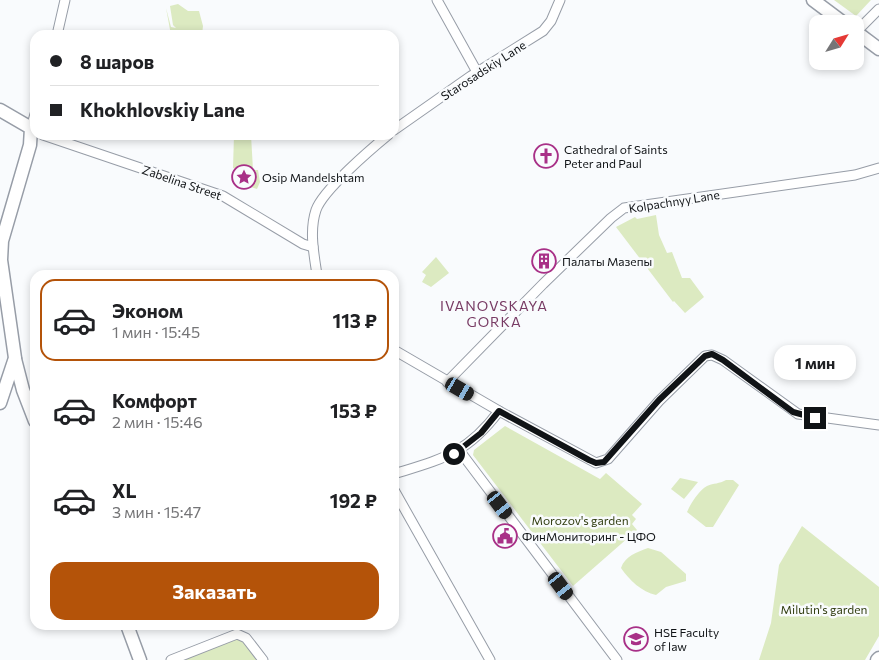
<!DOCTYPE html>
<html lang="ru">
<head>
<meta charset="utf-8">
<style>
  :root { --surface:#fff; --page:#f6f6f6; --text:#202124; --muted:#757577; --line:#e0e0e0; --accent:#b45309 }
  body { margin:0; font-family:Commissioner,sans-serif; background:var(--page); color:var(--text); height:100vh; display:flex; flex-direction:column; font-size:19px; white-space:nowrap }
  * { box-sizing:border-box; margin:0 }
  p { font-size:16px; color:var(--muted) }
  .icon { flex:none; width:28px; height:28px; fill:none; stroke:currentColor; stroke-width:2; stroke-linecap:round; stroke-linejoin:round }
  .map { position:relative; flex:1; overflow:hidden }
  .sheet { position:absolute; left:30px; top:270px; width:369px; height:360px; display:flex; flex-direction:column; background:var(--surface); border-radius:15px; box-shadow:0 2px 8px #0003 }
  .sheet>* { flex:none }
  .top-card { position:absolute; left:30px; top:30px; width:369px; height:110px; border-radius:15px; box-shadow:0 2px 8px #0003; display:grid; align-content:center; height:110px; padding:0 20px; background:var(--surface) }
  .needle { width:32px; rotate:53deg }
  .tools { position:absolute; left:809px; top:15px; display:grid; gap:10px }
  .tools a { display:grid; place-items:center; width:55px; height:55px; border-radius:10px; background:var(--surface); box-shadow:0 2px 8px #0003; font-size:25px }
  .end { position:absolute; width:22px; height:22px; margin:-11px; border:6px solid #101316; background:#fff; box-shadow:0 0 0 2px #fff }
  .from { border-radius:50% }
  .bubble { position:absolute; height:35px; border-radius:15px; background:var(--surface); box-shadow:0 2px 8px #0003; font-size:16px; font-weight:700; line-height:35px; text-align:center }
  .car { position:absolute; width:15px; height:30px; margin:-15px -8px; border-radius:6px; box-shadow:0 0 4px 1px #0007; background:linear-gradient(#222 24%,#8ab4d8 0 40%,#222 0 76%,#8ab4d8 0 86%,#222 0) }
  .top-card b { display:flex; align-items:center; gap:18px; height:48px; font-size:19px }
  .top-card b+b { border-top:1px solid var(--line) }
  .top-card i { width:12px; height:12px; background:var(--text) }
  ul { padding:9px 0 0; list-style:none }
  li { display:flex; align-items:center; gap:15px; height:82px; margin:0 10px 8px; padding:0 10px; border:2px solid transparent; border-radius:15px }
  li div { flex:1 }
  li b { display:block; font-size:19px }
  li em { font-style:normal; font-weight:700 }
  li.active { border-color:var(--accent) }
  li>.icon { width:45px; height:45px; stroke-width:1.5 }
  .primary-button { display:flex; gap:10px; margin-top:auto; padding:10px 20px }
  .primary-button a { flex:1; height:58px; border-radius:15px; background:var(--accent); color:#fff; font-size:20px; font-weight:700; line-height:58px; text-align:center }
  .map>svg:first-child { display:block }
</style>
</head>
<body>
<div class="map">
<svg width="879" height="660" viewBox="0 0 879 660">
  <rect width="100%" height="100%" fill="#f9fbfd"/>
  <!-- green -->
  <g fill="#dceac1">
    <path d="M834,0H871L856,16Z"/>
    <path d="M178,4L188,11H199L203,26L202,35H171L166,8L171,27L176,28L173,25L170,6Z"/>
    <path d="M234,135H251L253,170H258L260,182L257,189L237,182L240,171L233,168Z"/>
    <path d="M656,215L659,235L667,253L672,252L682,278H690L704,297L685,313L674,301L673,302L616,227L635,217L637,219Z"/>
    <path d="M436,257L449,273L431,287L422,282L426,275L422,272Z"/>
    <path d="M505,426L600,479L606,473L642,504L632,515L636,519L632,524L637,530L573,586L473,455L474,450Z"/>
    <path d="M680,478L698,482L684,499L671,489Z"/>
    <path d="M726,480H733L739,485L713,527H706L687,512C690,505 699,490 707,486C714,483 719,484 726,480Z"/>
    <path d="M802,526L879,587V636L865,660H759L771,623L779,565Z"/>
    <path d="M648,548L661,552L686,574V581L666,587L656,595C642,592 629,580 621,568C625,556 637,552 648,548Z"/>
    <path d="M233,639L244,641L258,660H180Z"/>
  </g>
  <g fill="none" stroke-linecap="round" stroke-linejoin="round">
    <!-- street casing -->
    <g stroke="#979da7" stroke-width="11">
      <g id="street">
        <path d="M437,0L477,72"/>
        <path d="M856,32L879,9"/>
        <path d="M57,35L65,0"/>
        <path d="M394,130L471,76L543,31L551,21L560,0"/>
        <path d="M35,131L31,128L35,114"/>
        <path d="M43,135L223,196L303,244L313,247"/>
        <path d="M317,275C314,254 309,231 316,210C323,190 371,149 388,135"/>
        <path d="M394,350L499,411L596,463L608,459L659,401L705,356L712,355L723,360L798,414L879,425"/>
        <path d="M447,382L543,284L611,218L624,208L855,175L879,168"/>
        <path d="M459,450L617,660"/>
        <path d="M394,474C442,459 467,454 499,411"/>
        <path d="M394,490L490,660"/>
        <path d="M171,660L237,634L246,638L263,660"/>
      </g>
    </g>
    <!-- secondary casing -->
    <g stroke="#979da7" stroke-width="15">
      <g id="secondary">
        <path d="M813,0L845,24"/>
        <path d="M855,31L879,49"/>
        <path d="M0,110L31,128L30,145L2,241L1,260L15,358L0,403"/>
        <path d="M15,359L23,390L35,421"/>
        <path d="M127,625L140,660"/>
        <path d="M877,660L879,658"/>
      </g>
    </g>
    <!-- street -->
    <use href="#street" stroke="#fff" stroke-width="9"/>
    <!-- secondary -->
    <use href="#secondary" stroke="#fff" stroke-width="12"/>
  </g>
  <g fill="none" stroke-linecap="round" stroke-linejoin="round">
    <!-- route -->
    <path stroke="#101316" stroke-width="6" d="M454,454L481,433L499,411L589,460L596,463L604,462L659,400L705,356L712,354L723,360L793,412L815,418"/>
  </g>
  <!-- icons -->
  <defs>
    <g id="church-ring" transform="scale(1.25)"><circle r="9.5" fill="#f9fbfd" stroke="#a83087" stroke-width="1.5"/><path d="M-1.2-6h2.4v3.5h3.3v2.4h-3.3V6h-2.4V-.1h-3.3v-2.4h3.3Z" fill="#a83087"/></g>
    <g id="sight-ring" transform="scale(1.25)"><circle r="9.5" fill="#f9fbfd" stroke="#a83087" stroke-width="1.5"/><path d="M0-6L1.8-2.2L6-1.7L2.9 1.2L3.7 5.4L0 3.3L-3.7 5.4L-2.9 1.2L-6-1.7L-1.8-2.2Z" fill="#a83087"/></g>
    <g id="building-ring" transform="scale(1.25)"><circle r="9.5" fill="#f9fbfd" stroke="#a83087" stroke-width="1.5"/><path d="M-4-6H4V6H1V3H-1V6H-4ZM-2.5-4.3h1.7v1.8h-1.7ZM.8-4.3h1.7v1.8H.8ZM-2.5-1h1.7V.8h-1.7ZM.8-1h1.7V.8H.8Z" fill="#a83087"/></g>
    <g id="civic-ring" transform="scale(1.25)"><circle r="9.5" fill="#f9fbfd" stroke="#a83087" stroke-width="1.5"/><path d="M-.6-6.5H3V-4.5H.6V-3L4-1V1h2V6H-6V1h2V-1L-.6-3ZM-1.2 2.5V6h2.4V2.5Z" fill="#a83087"/></g>
    <g id="university-ring" transform="scale(1.25)"><circle r="9.5" fill="#f9fbfd" stroke="#a83087" stroke-width="1.5"/><path d="M0-5L7-2L0 1L-7-2ZM-4 1L0 2.5L4 1V4Q0 6-4 4Z" fill="#a83087"/></g>
  </defs>
  <g fill-rule="evenodd">
    <use href="#church-ring" x="546" y="156"/>
    <use href="#sight-ring" x="244" y="177"/>
    <use href="#building-ring" x="544" y="261"/>
    <use href="#civic-ring" x="505" y="536"/>
    <use href="#university-ring" x="636" y="639"/>
  </g>
  <g text-anchor="middle" dominant-baseline="central" stroke-width="5" stroke-linejoin="round" paint-order="stroke">
    <!-- street labels -->
    <g font-size="12" fill="#101316" stroke="#f9fbfd">
      <text transform="translate(483 70) rotate(-33)">Starosadskiy Lane</text>
      <text transform="translate(182 182) rotate(19)">Zabelina Street</text>
      <text transform="translate(674 201) rotate(-9)">Kolpachnyy Lane</text>
    </g>
    <!-- poi labels -->
    <g font-size="12" fill="#101316" stroke="#f9fbfd" text-anchor="start">
      <text x="564" y="149">Cathedral of Saints<tspan x="564" dy="14">Peter and Paul</tspan></text>
      <text x="262" y="177">Osip Mandelshtam</text>
      <text x="562" y="261">Палаты Мазепы</text>
      <text x="522" y="536">ФинМониторинг - ЦФО</text>
      <text x="654" y="632">HSE Faculty<tspan x="654" dy="14">of law</tspan></text>
    </g>
    <!-- park labels -->
    <g font-size="12" fill="#313d10" stroke="#f9fbfd">
      <text x="580" y="520">Morozov's garden</text>
      <text x="824" y="609">Milutin's garden</text>
    </g>
    <!-- neighbourhood labels -->
    <g font-size="14" letter-spacing="1" fill="#783b64" stroke="#f9fbfd">
      <text x="494" y="305">IVANOVSKAYA<tspan x="494" dy="16">GORKA</tspan></text>
    </g>
  </g>
</svg>
<div class="tools">
<a><svg class="needle" viewBox="-14 -14 28 28"><path d="M0-13l5 13h-10z" fill="#e53935"/><path d="M0 13l5-13h-10z" fill="#757577"/></svg></a>
</div>
<i class="end from" style="left:454px;top:454px"></i>
<i class="end" style="left:815px;top:418px"></i>
<div class="bubble" style="left:774px;top:345px;width:82px">1 мин</div>
<i class="car" style="left:460px;top:389px;rotate:120deg"></i>
<i class="car" style="left:500px;top:505px;rotate:143deg"></i>
<i class="car" style="left:561px;top:586px;rotate:143deg"></i>
<div class="top-card">
<b><i class="from"></i>8 шаров</b>
<b><i></i>Khokhlovskiy Lane</b>
</div>
<section class="sheet">
<ul>
<li class="active"><svg class="icon" aria-label="car" viewBox="0 0 24 24"><path d="M5 17H2v-5l4-1 3-4h7l3 4 3 1v5h-3M9 17h6M6 11h13"/><circle cx="7" cy="17" r="2"/><circle cx="17" cy="17" r="2"/></svg><div><b>Эконом</b><p>1 мин · 15:45</p></div><em>113 ₽</em></li>
<li><svg class="icon" aria-label="car" viewBox="0 0 24 24"><path d="M5 17H2v-5l4-1 3-4h7l3 4 3 1v5h-3M9 17h6M6 11h13"/><circle cx="7" cy="17" r="2"/><circle cx="17" cy="17" r="2"/></svg><div><b>Комфорт</b><p>2 мин · 15:46</p></div><em>153 ₽</em></li>
<li><svg class="icon" aria-label="car" viewBox="0 0 24 24"><path d="M5 17H2v-5l4-1 3-4h7l3 4 3 1v5h-3M9 17h6M6 11h13"/><circle cx="7" cy="17" r="2"/><circle cx="17" cy="17" r="2"/></svg><div><b>XL</b><p>3 мин · 15:47</p></div><em>192 ₽</em></li>
</ul>
<div class="primary-button"><a>Заказать</a></div>
</section>
</div>
</body>
</html>
